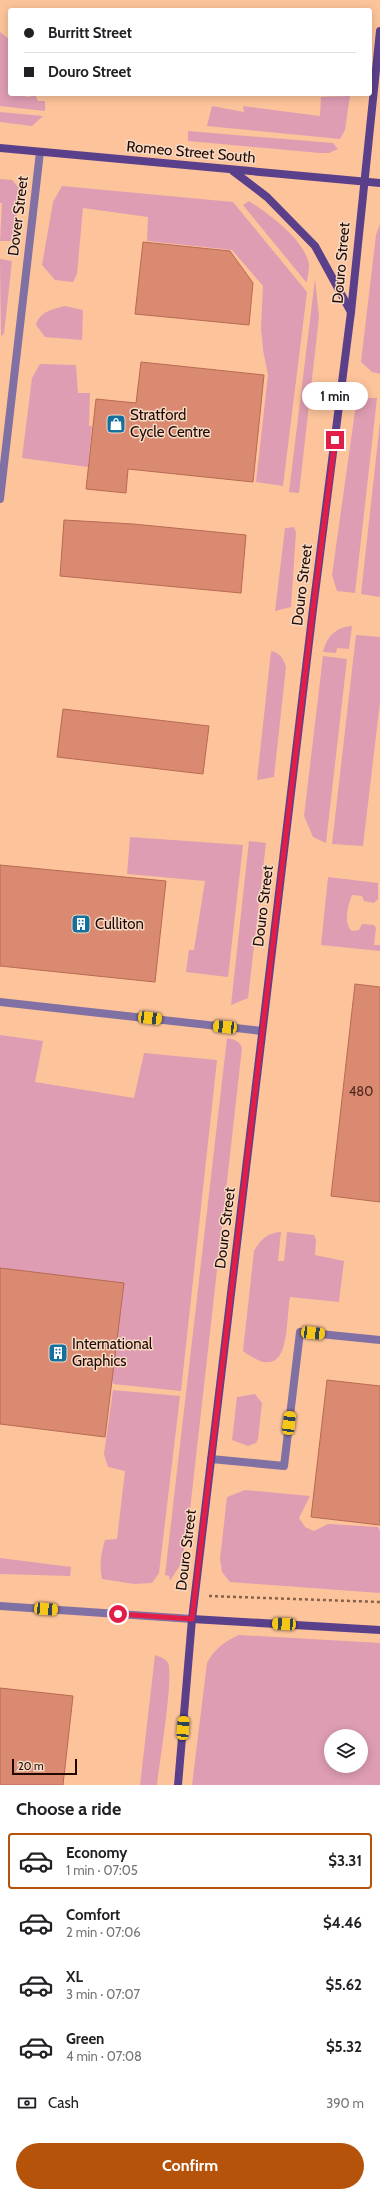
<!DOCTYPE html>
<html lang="en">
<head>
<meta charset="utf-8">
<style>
  :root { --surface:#fff; --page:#f2f2f2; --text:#202124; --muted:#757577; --line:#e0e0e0; --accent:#b45309 }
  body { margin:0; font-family:Cabin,sans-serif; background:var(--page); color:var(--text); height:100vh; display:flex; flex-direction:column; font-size:15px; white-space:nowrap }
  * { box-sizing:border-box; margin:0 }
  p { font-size:13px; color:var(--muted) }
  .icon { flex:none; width:22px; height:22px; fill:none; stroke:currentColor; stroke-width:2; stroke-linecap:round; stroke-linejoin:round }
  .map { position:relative; height:1785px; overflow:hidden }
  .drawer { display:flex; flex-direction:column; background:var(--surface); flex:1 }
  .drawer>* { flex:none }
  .guide { position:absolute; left:8px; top:8px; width:364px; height:88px; border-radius:4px; box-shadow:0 2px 10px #0003; display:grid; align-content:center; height:88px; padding:0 16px; background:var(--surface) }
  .fabs { position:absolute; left:324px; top:1729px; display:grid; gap:8px }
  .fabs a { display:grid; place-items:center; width:44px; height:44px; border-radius:50%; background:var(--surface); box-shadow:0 2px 10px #0003; font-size:20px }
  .scale { position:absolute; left:12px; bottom:10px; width:65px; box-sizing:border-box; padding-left:4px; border:2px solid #200800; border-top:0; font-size:11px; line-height:14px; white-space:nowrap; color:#200800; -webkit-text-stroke:3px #f5d9c4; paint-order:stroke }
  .end { position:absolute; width:18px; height:18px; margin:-9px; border:5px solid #e11d48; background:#fff; box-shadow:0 0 0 2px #fff }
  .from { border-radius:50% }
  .bubble { position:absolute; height:28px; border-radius:14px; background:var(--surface); box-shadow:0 2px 10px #0003; font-size:13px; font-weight:700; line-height:28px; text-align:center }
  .car { position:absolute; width:12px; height:24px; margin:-12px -6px; border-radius:5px; box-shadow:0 0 3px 1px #0007; background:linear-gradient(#f5c518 24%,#345 0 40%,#f5c518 0 76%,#345 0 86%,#f5c518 0) }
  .guide b { display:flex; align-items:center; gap:14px; height:38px; font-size:15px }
  .guide b+b { border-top:1px solid var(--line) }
  .guide i { width:10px; height:10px; background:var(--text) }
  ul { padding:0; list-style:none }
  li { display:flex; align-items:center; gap:12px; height:56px; margin:0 8px 6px; padding:0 8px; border:2px solid transparent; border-radius:4px }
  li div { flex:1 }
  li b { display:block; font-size:15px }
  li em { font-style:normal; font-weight:700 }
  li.active { border-color:var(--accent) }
  li>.icon { width:36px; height:36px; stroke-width:1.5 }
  h2 { padding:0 16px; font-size:18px; line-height:48px }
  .pay { display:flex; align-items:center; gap:10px; height:44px; padding:0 16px; font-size:15px }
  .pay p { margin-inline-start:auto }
  .primary-button { display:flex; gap:8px; margin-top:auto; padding:8px 16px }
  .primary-button a { flex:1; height:46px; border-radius:24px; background:var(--accent); color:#fff; font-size:16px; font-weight:700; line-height:46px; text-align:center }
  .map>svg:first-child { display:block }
</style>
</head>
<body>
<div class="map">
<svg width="380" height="1785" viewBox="0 0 380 1785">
  <rect width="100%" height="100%" fill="#fdc49b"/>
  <!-- green -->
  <g fill="#de9db2" fill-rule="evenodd">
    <path d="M0,32L10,40V94L29,97L35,94L38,101H45V111L0,106Z"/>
    <path d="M350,96L345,130L340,139L207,126L212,106L244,112L243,106L320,116L321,97Z"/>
    <path d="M0,112L43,116L32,126L0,122Z"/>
    <path d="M188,131L333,143L338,149L329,153H320L188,141Z"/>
    <path d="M0,179L12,180L20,189L13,241H0L2,203H0Z"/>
    <path d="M62,186L233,202L307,292L283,486L256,482L268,375L263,350L261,328L263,286L232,250L147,241L148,217L83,208L77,274L73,282L55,280L42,265L53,202Z"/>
    <path d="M249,201C268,213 306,241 309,265C309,270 308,276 307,281L306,282L243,205Z"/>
    <path d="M380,224V374L372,372L361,362L376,235Z"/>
    <path d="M0,259L12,261L4,334L1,336Z"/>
    <path d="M315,279L319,317L299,493L289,492Z"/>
    <path d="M65,306L83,310L82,340L45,337L36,325C39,312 53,309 65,306Z"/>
    <path d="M40,364L76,365L78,393H90L89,426H92L88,467L22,458L32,378Z"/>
    <path d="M369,398H377L355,593L337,591L332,575L356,404Z"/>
    <path d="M380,422V597L361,594Z"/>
    <path d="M294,527L296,532L291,607L275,611L285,528Z"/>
    <path d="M352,626L349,649L337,648L336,653L323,652C327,636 336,627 352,626Z"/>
    <path d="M356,635L380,637V702L363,846L332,844Z"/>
    <path d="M271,651C280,652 284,660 286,667L274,777L257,780Z"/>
    <path d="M323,656L347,659L326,843L313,837L304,816Z"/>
    <path d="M130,837L243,845L228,977L186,972L189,950H194L205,881L127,874Z"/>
    <path d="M249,841L266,843L248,998L231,1005Z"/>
    <path d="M328,877L378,883V899L374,903L364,901L362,896L352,895C348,905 343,923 352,931L359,930L362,924L374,925L376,928L374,945H380V951L321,945Z"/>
    <path d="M0,1035L43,1041L35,1082L134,1098L144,1053L217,1060L181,1391L113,1384V1382L110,1381L122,1284L0,1268Z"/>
    <path d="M227,1038C233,1039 240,1041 242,1048L190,1510L182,1562L170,1581L169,1576L165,1575Z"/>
    <path d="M281,1232L278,1261H284L287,1232L314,1235L316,1240L315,1255L344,1261L339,1302L290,1297C285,1328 291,1387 243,1351L254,1251C261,1239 267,1233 281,1232Z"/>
    <path d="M113,1390L180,1396L159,1573L152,1583L134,1584L102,1579C99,1564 101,1554 105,1540L117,1539L125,1471L108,1467L104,1454Z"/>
    <path d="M255,1394L262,1403L258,1439L256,1443L248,1446L232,1440L237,1397Z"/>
    <path d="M245,1490L310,1496L299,1518L305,1527L314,1531L328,1524L378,1527L380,1531V1593L230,1582L222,1572L220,1559L227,1497Z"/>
    <path d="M0,1558L71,1567L70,1576L0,1574Z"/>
    <path d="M239,1635L380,1643V1785H192L207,1663C215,1648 224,1642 239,1635ZM331,1736H361V1766H331Z"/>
    <path d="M155,1655C160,1657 166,1659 168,1663C174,1677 159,1765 157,1785H140Z"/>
  </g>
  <!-- building -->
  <g fill="#da8a71" stroke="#b86a53">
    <path d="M143,242L230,251L253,283L249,325L135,314Z"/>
    <path d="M141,362L264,375L253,482L128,469L126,493L86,489L96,399L136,403Z"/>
    <path d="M64,520L133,524L246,535L241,593L60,576Z"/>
    <path d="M63,709L209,726L203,774L57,757Z"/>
    <path d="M0,865L166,881L155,982L0,966Z"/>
    <path d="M355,984L380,987V1202L331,1196Z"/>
    <path d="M0,1268L124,1283L105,1437L0,1424Z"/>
    <path d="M327,1380L380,1386V1525L311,1517Z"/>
    <path d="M0,1688L73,1696L63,1785H0Z"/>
  </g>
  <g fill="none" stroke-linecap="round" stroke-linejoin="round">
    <!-- path -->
    <path stroke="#886149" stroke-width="2.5" stroke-dasharray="3 3" stroke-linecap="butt" d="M209,1596L380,1602"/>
    <!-- lane -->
    <g stroke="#8070a4" stroke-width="8">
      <path d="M0,1002L262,1031"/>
      <path d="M211,1459L284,1466L300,1332L380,1340"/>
    </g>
    <!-- street -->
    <g stroke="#8070a4" stroke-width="8">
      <path d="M0,499L40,152"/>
      <path d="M0,1606L192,1619"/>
    </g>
    <!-- secondary -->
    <g stroke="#5a408b" stroke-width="8">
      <path d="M0,148L380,183"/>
      <path d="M233,171L267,197L315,246L351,312"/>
      <path d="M192,1619L380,1630"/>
      <path d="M178,1785L192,1619L313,609L351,312L380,31"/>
    </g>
  </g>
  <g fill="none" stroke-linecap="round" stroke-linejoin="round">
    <!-- route -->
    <path stroke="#e11d48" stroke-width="5" d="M118,1614L192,1619L313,609L335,440"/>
  </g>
  <!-- icons -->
  <defs>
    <g id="shop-square" transform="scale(1)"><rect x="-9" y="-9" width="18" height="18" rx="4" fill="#14719f" stroke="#f5d9c4"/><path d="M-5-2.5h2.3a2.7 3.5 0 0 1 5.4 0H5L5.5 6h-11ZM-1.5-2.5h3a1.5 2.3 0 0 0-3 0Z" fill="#fff"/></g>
    <g id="building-square" transform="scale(1)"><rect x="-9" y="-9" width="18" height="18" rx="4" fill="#14719f" stroke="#f5d9c4"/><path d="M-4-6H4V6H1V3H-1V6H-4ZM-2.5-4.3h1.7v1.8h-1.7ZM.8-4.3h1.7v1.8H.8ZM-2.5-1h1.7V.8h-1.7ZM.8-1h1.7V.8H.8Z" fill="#fff"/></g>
  </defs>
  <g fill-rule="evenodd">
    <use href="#shop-square" x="116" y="424"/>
    <use href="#building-square" x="81" y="924"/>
    <use href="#building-square" x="58" y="1353"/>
  </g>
  <g text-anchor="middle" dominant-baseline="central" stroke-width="3" stroke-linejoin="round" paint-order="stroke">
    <!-- number labels -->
    <g font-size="13" fill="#4e281c">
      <text x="361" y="1091">480</text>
    </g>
    <!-- street labels -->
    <g font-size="15" fill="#200800" stroke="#f5d9c4">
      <text transform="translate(191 152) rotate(5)">Romeo Street South</text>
      <text transform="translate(18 216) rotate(-83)">Dover Street</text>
      <text transform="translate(341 263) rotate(-85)">Douro Street</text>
      <text transform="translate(302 585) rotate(-83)">Douro Street</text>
      <text transform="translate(263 906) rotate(-83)">Douro Street</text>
      <text transform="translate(225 1228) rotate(-83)">Douro Street</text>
      <text transform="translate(186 1550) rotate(-83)">Douro Street</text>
    </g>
    <!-- poi labels -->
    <g font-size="15" fill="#200800" stroke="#f5d9c4" text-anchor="start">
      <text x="130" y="415">Stratford<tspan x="130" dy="17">Cycle Centre</tspan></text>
      <text x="95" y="924">Culliton</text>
      <text x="72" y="1344">International<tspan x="72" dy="17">Graphics</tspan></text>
    </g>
  </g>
</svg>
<div class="fabs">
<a><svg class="icon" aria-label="layers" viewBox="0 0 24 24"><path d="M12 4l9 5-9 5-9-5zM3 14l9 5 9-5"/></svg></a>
</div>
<div class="scale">20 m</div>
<i class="end from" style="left:118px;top:1614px"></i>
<i class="end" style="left:335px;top:440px"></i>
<div class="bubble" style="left:302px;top:382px;width:66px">1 min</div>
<i class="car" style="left:150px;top:1018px;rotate:97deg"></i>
<i class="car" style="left:225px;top:1027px;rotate:276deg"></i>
<i class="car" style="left:313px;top:1333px;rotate:96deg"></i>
<i class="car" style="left:289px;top:1423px;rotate:7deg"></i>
<i class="car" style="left:46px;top:1609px;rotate:94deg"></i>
<i class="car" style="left:284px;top:1624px;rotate:273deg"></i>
<i class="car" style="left:183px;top:1728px;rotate:4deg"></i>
<div class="guide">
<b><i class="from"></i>Burritt Street</b>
<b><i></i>Douro Street</b>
</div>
</div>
<section class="drawer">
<h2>Choose a ride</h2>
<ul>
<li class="active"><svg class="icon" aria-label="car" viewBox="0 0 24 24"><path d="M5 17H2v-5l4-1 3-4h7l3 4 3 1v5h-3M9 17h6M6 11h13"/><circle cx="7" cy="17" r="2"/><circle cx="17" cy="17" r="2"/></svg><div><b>Economy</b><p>1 min · 07:05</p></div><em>$3.31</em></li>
<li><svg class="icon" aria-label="car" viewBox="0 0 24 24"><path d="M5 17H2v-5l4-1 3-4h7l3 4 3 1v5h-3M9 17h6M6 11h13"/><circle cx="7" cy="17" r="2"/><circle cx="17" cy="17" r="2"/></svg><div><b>Comfort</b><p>2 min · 07:06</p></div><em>$4.46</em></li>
<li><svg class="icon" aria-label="car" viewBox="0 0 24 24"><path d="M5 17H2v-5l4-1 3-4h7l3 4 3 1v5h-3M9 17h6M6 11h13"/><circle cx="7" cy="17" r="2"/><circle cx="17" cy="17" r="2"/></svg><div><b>XL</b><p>3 min · 07:07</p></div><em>$5.62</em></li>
<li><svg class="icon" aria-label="car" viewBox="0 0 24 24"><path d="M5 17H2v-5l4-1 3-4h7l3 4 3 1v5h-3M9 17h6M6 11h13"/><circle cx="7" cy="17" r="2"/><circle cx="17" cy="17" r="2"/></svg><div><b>Green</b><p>4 min · 07:08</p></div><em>$5.32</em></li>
</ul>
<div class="pay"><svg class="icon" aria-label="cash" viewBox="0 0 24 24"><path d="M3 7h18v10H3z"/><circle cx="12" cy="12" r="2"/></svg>Cash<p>390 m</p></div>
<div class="primary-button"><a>Confirm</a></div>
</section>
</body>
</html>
